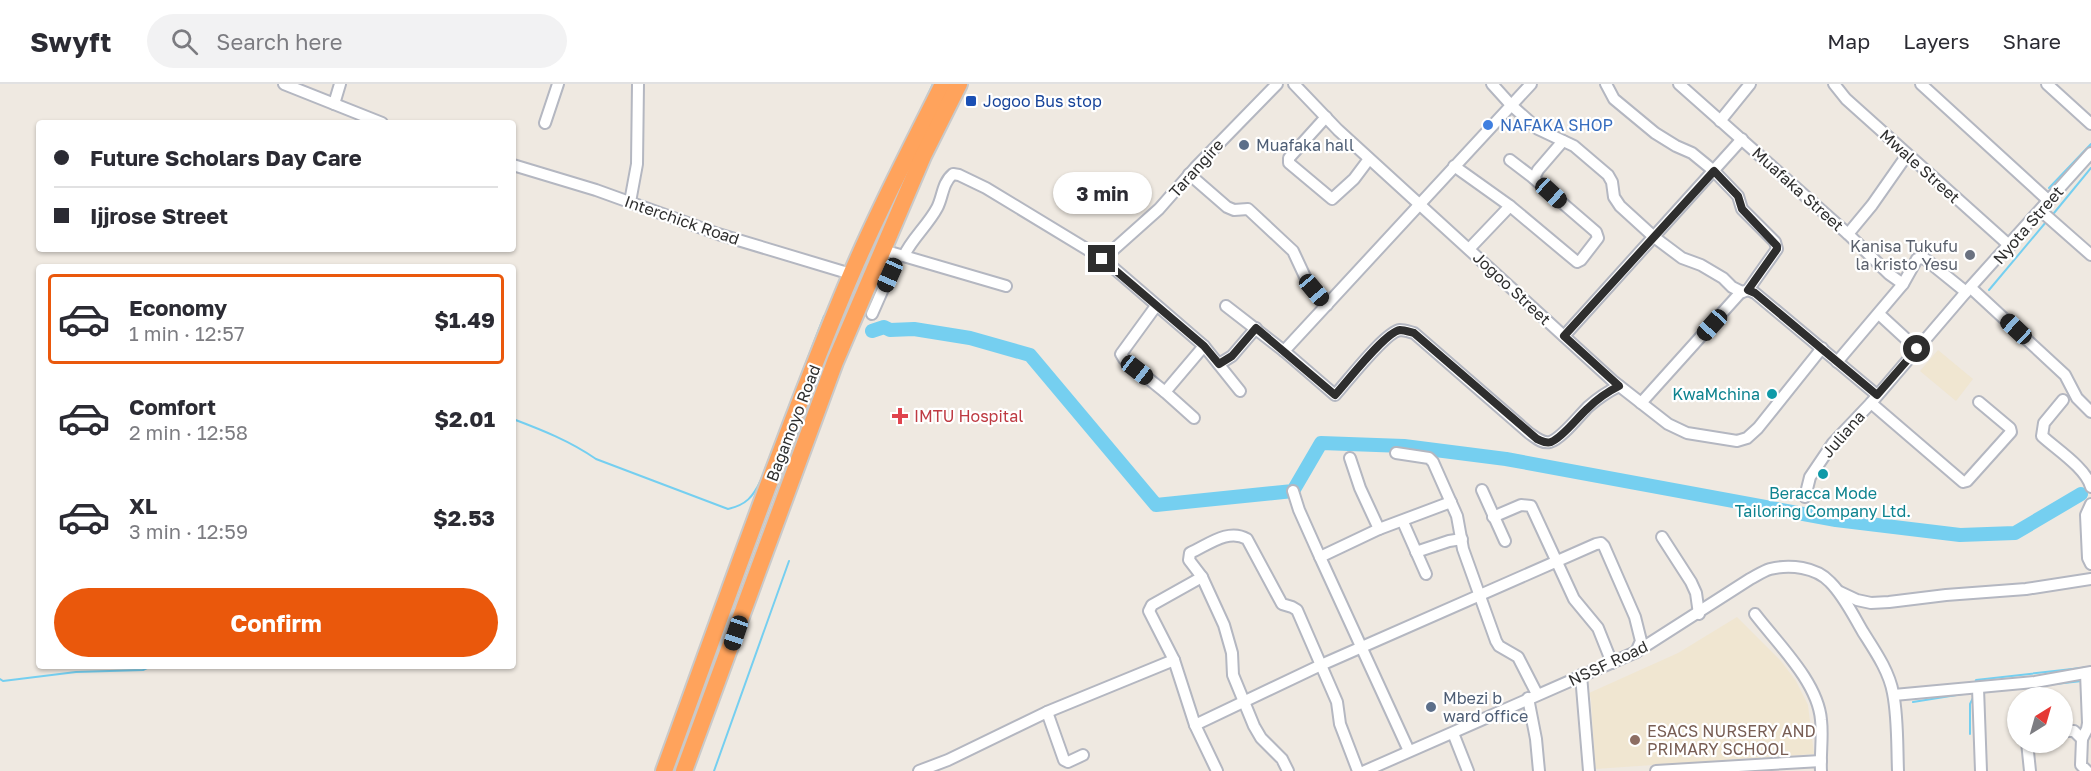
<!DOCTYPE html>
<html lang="en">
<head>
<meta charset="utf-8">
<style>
  :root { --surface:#fff; --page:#f2f2f3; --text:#2b2b33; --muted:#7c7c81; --line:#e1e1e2; --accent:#ea580c }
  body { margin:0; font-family:"Golos Text",sans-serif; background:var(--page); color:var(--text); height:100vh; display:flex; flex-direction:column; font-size:22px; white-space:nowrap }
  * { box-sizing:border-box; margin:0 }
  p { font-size:20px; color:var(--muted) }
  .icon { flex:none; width:33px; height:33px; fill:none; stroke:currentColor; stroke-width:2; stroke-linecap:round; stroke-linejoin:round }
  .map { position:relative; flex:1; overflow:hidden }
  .details { position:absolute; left:36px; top:180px; width:480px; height:405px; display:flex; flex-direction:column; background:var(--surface); border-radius:6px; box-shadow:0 2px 4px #0004 }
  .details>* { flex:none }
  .guide { position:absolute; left:36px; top:36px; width:480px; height:132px; border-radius:6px; box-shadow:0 2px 4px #0004; display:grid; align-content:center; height:132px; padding:0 18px; background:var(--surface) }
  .needle { width:39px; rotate:37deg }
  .tools { position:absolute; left:2007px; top:603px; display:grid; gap:12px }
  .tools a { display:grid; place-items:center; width:66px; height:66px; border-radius:50%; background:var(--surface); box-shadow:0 2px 4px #0004; font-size:30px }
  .end { position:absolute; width:27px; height:27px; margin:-14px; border:8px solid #2e2e2e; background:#fff; box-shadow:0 0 0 3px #fff }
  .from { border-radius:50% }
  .bubble { position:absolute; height:42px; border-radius:21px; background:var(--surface); box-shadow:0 2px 4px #0004; font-size:20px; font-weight:700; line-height:42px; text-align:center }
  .car { position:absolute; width:18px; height:36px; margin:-18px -9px; border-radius:8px; box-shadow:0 0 4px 2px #0007; background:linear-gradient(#222 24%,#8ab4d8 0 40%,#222 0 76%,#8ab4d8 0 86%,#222 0) }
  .guide b { display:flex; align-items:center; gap:21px; height:57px; font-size:22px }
  .guide b+b { border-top:2px solid var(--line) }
  .guide i { width:15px; height:15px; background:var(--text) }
  ul { padding:10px 0 0; list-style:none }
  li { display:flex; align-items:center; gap:18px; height:90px; margin:0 12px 9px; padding:0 6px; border:3px solid transparent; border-radius:6px }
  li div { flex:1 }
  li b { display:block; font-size:22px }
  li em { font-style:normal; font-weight:700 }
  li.current { border-color:var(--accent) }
  li>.icon { width:54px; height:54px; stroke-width:1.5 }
  .primary-button { display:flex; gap:12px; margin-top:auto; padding:12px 18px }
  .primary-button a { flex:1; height:69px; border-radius:36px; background:var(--accent); color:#fff; font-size:24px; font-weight:700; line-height:69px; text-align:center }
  header { display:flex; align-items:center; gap:36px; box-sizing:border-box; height:84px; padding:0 30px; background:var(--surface); border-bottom:2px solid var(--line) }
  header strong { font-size:28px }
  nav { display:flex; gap:33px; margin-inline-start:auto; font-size:21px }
  .search { width:420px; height:54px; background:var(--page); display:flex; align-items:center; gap:15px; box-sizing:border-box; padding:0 21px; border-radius:33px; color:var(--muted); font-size:22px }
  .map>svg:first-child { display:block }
</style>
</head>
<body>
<header>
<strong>Swyft</strong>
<div class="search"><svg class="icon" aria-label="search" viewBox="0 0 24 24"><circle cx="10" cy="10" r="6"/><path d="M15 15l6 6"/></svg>Search here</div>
<nav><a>Map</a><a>Layers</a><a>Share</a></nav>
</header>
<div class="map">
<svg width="2091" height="687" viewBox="0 0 2091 687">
  <rect width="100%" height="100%" fill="#efe9e1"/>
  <!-- education -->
  <g fill="#f0e6d1">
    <path d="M1938,266L1973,295L1956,317L1920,287Z"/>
    <path d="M1737,533L1781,577L1796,597L1808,621L1814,670L1595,685L1591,616L1589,609L1678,569Z"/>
  </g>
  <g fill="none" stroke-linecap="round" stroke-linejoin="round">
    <!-- stream -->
    <g stroke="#75cff0" stroke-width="2">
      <path d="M925,17L933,0"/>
      <path d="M2049,104L2091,60"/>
      <path d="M2054,129L2091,84"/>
      <path d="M1989,206L2046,138"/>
      <path d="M513,335C542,346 570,357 596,375L728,425C746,421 753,413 761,396L824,232"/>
      <path d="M0,595L3,597L76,588L143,586L151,582"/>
      <path d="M1975,599L1976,596L2090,583"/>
      <path d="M2046,601L2082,597"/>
      <path d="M1913,618L1969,609"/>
      <path d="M1970,650V620L1974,612"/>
      <path d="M714,687L789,477"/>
    </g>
    <!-- river -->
    <path stroke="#75cff0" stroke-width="14" d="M872,247L884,243L890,246L914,245L970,254L1030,271L1156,421L1293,407L1321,359L1404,362L1506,375L1836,436L1960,451L2015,449L2081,410"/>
    <!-- minor casing -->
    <g stroke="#b4b7c1" stroke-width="14">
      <g id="minor">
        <path d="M284,0L382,39"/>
        <path d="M1294,0L1338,46L1613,297L1668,340L1687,349L1737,357L1747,354L1758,344L1822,264"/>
        <path d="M1492,0L1511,21L1538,45L1574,62L1608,91L1612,98L1614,113L1620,122L1654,153L1682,174L1701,181L1723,194L1732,203L1742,208"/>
        <path d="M1606,0L1614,15L1655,49L1676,62L1692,69L1714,87L1738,112L1742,125L1775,158L1777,165L1748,206"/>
        <path d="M1679,0L1848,150L1889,190L1903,200L1917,175L1924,174L1966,208"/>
        <path d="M1834,0L1846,15L2010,162"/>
        <path d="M1921,0L2049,117"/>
        <path d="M2047,0L2091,40"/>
        <path d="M334,20L340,0"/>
        <path d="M1326,33L1289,74V79L1332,115L1354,95L1369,75"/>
        <path d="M1720,37L1750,0"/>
        <path d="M545,39L558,0"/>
        <path d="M513,81L596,106L718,150L851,190"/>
        <path d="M1454,82L1510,122"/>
        <path d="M1189,90L1227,123L1234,126L1248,125L1293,167L1307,197L1327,221"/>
        <path d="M1534,94L1538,86L1563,57"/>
        <path d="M630,118L637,80L638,0"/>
        <path d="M2041,127L2091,171"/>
        <path d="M1848,150L1872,121L1907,71"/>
        <path d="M1469,165L1510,122L1577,178L1581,176L1598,154L1596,148L1531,92L1510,76"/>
        <path d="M883,166L1006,202"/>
        <path d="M904,172C910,157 928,141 937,124C943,113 942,99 953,90L959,91L986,104L1103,175L1159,125L1195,84L1277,0"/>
        <path d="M1103,175L1204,262L1240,307"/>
        <path d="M1971,204L2065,291L2077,314L2091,328"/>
        <path d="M1156,222L1121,270L1124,275L1165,308L1194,334"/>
        <path d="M1226,222L1284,267L1335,311C1347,298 1385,248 1400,246C1404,246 1410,248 1414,249L1529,349C1535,353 1542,360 1550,358C1561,355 1579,332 1588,323C1597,315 1607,308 1619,302"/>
        <path d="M872,230L898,171"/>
        <path d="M1879,230L1917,265"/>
        <path d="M1564,252L1742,55"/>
        <path d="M1284,267L1531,0"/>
        <path d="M1837,278L1903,200"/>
        <path d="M1219,280L1232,272L1256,244"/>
        <path d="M1165,308L1204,262"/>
        <path d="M2063,316L2044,339L2042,352C2056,365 2086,384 2091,403"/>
        <path d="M1641,319L1740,209L1748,206L1755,209L1877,311"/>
        <path d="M1871,319L1963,398L1967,397L2011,348L2010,344L1979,318"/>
        <path d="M1396,369L1429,374L1433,378L1457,432L1463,465L1496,557L1499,562L1518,573L1537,610"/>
        <path d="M1350,374L1360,404L1379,445"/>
        <path d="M1482,406L1505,457"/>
        <path d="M1293,407L1299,426L1320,473"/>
        <path d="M1805,413L1810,393L1833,359L1871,319L1966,208L2091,69"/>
        <path d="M2091,420L2086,431L2088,474L2091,480"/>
        <path d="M1493,433L1521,421L1531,422L1574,515L1598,544L1612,579"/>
        <path d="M1403,438L1426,490"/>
        <path d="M1662,453L1691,498L1696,509L1699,530"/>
        <path d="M1416,468L1449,457L1462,455"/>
        <path d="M1202,493L1152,521L1149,527L1174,576L1195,641L1217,687"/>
        <path d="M1840,508L1857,516L1871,519L1889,518L1946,511L2026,505L2091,495"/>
        <path d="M1755,530C1777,559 1818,598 1821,636C1823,653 1820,670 1821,687"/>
        <path d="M1581,591L1589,687"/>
        <path d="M1978,604L1981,687"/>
        <path d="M1894,611L2035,598L2091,588"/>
        <path d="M1528,614L1536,655L1539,687"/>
        <path d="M1047,628L1064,676L1068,678L1083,671"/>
        <path d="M1195,641L1321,581L1596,460L1601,459L1604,462L1635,533L1641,557L1636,568"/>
        <path d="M2062,647H2074L2082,655L2081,681L2087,687"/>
        <path d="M1453,649L1468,687"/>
        <path d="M2082,655L2087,645L2088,639L2086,589"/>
        <path d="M2027,658L2030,687"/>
        <path d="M1409,667L1320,473L1379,445L1451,418"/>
        <path d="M919,687L948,676L1047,628L1174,576"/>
        <path d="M1288,687L1282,675L1261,654L1254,642L1233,591L1232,569L1224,541L1202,493L1189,476L1190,469C1208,461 1228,444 1247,455L1282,520L1292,523L1297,526L1337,618L1340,640L1358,687"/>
        <path d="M1365,687L1636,568L1750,495C1756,492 1763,487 1770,485C1790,480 1816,483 1830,498C1844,512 1853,531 1863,548C1875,567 1889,587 1893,609C1898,634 1897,662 1898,687"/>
        <path d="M1656,687L1821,677"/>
      </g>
    </g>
    <!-- highway casing -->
    <g stroke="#c9c9c9" stroke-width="20">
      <g id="highway">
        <path d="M664,687C723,526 779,364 845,205C874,135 909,68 943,0"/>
        <path d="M684,687L835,278L923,72L959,0"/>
      </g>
    </g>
    <!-- minor -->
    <use href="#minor" stroke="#fff" stroke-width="10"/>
    <!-- highway -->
    <use href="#highway" stroke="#ffa35c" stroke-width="16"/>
  </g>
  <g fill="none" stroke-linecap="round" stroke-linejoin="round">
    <!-- route -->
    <path stroke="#2e2e2e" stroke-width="8" d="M1102,175L1204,262L1219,280L1232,272L1256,244L1335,311C1347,298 1385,248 1400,246C1404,246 1410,248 1414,249L1537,355C1542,357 1546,360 1551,358C1562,354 1578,333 1587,325C1597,315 1607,308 1619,302L1564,252L1714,87L1738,112L1742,125L1777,162V165L1748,206L1755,209L1877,311L1917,265"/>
  </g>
  <!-- markers -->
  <rect fill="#1a4fb4" stroke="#fff" stroke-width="2" x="965" y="11" width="12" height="12" rx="3"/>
  <circle fill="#3f7fe0" stroke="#fff" stroke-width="2" cx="1488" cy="41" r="6"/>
  <g fill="#5c6f8a" stroke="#fff" stroke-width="2">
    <circle cx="1244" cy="61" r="6"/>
    <circle cx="1431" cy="623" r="6"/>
  </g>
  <circle fill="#6b7280" stroke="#fff" stroke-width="2" cx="1970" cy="171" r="6"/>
  <g fill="#0f9aa8" stroke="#fff" stroke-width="2">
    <circle cx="1772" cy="310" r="6"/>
    <circle cx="1823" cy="390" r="6"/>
  </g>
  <path fill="#e0444e" stroke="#fff" stroke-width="2" d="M897 323h6v6h6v6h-6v6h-6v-6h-6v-6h6z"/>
  <circle fill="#8d6e63" stroke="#fff" stroke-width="2" cx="1635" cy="656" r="6"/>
  <g text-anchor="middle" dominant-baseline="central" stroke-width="4.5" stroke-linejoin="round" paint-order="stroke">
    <!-- transit labels -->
    <g font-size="16" fill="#164399" stroke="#fff" text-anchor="start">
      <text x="983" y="17">Jogoo Bus stop</text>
    </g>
    <!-- shop labels -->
    <g font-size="16" fill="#366cbe" stroke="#fff" text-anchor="start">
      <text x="1500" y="41">NAFAKA SHOP</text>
    </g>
    <!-- service labels -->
    <g font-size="16" fill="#4e5e75" stroke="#fff" text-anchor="start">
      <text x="1256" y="61">Muafaka hall</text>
      <text x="1443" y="614">Mbezi b<tspan x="1443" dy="18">ward office</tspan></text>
    </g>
    <!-- street labels -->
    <g font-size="16" fill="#2e2e2e" stroke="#fff">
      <text transform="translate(1920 82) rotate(42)">Mwale Street</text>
      <text transform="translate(1196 84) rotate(-48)">Tarangire</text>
      <text transform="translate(1798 105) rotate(42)">Muafaka Street</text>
      <text transform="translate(682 136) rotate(19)">Interchick Road</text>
      <text transform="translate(2028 141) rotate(-49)">Nyota Street</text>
      <text transform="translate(1512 204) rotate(43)">Jogoo Street</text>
      <text transform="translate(793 339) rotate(-69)">Bagamoyo Road</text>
      <text transform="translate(1843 350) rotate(-49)">Juliana</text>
      <text transform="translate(1608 579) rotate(-25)">NSSF Road</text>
    </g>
    <!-- worship labels -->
    <g font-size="16" fill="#5b616d" stroke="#fff" text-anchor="end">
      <text x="1958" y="162">Kanisa Tukufu<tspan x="1958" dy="18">la kristo Yesu</tspan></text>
    </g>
    <!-- culture labels -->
    <g font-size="16" fill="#0d838f" stroke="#fff" text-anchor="end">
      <text x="1760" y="310">KwaMchina</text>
      <text x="1823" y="409" text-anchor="middle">Beracca Mode<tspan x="1823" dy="18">Tailoring Company Ltd.</tspan></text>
    </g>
    <!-- health labels -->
    <g font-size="16" fill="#be3a42" stroke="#fff" text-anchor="start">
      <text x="914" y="332">IMTU Hospital</text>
    </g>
    <!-- education labels -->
    <g font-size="16" fill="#785e54" stroke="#fff" text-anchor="start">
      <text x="1647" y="647">ESACS NURSERY AND<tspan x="1647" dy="18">PRIMARY SCHOOL</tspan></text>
    </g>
  </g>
</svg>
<div class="tools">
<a><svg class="needle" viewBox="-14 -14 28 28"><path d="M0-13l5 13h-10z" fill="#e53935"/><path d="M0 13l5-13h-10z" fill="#7c7c81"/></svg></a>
</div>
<i class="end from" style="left:1917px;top:265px"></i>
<i class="end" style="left:1102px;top:175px"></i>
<div class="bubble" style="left:1053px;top:88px;width:99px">3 min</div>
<i class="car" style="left:1551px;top:109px;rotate:132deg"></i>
<i class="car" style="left:890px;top:191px;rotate:204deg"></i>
<i class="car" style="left:1314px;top:206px;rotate:140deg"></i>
<i class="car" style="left:1712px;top:241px;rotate:222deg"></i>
<i class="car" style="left:2016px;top:245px;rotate:313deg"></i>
<i class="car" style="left:1137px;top:286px;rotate:128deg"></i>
<i class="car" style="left:736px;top:549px;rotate:199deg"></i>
<div class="guide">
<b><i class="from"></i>Future Scholars Day Care</b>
<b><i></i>Ijjrose Street</b>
</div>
<section class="details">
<ul>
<li class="current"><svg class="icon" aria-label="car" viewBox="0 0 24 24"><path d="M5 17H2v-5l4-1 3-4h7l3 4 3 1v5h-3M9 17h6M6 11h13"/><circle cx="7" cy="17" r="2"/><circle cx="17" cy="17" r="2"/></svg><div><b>Economy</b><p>1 min · 12:57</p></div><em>$1.49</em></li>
<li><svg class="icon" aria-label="car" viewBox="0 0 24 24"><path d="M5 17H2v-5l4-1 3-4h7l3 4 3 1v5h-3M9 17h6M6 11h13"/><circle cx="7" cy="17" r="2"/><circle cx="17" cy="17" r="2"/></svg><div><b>Comfort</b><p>2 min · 12:58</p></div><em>$2.01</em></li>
<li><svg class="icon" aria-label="car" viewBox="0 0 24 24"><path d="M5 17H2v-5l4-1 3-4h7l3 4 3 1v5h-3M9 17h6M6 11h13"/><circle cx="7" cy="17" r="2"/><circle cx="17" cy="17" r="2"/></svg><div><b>XL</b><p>3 min · 12:59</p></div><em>$2.53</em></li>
</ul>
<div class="primary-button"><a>Confirm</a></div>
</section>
</div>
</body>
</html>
